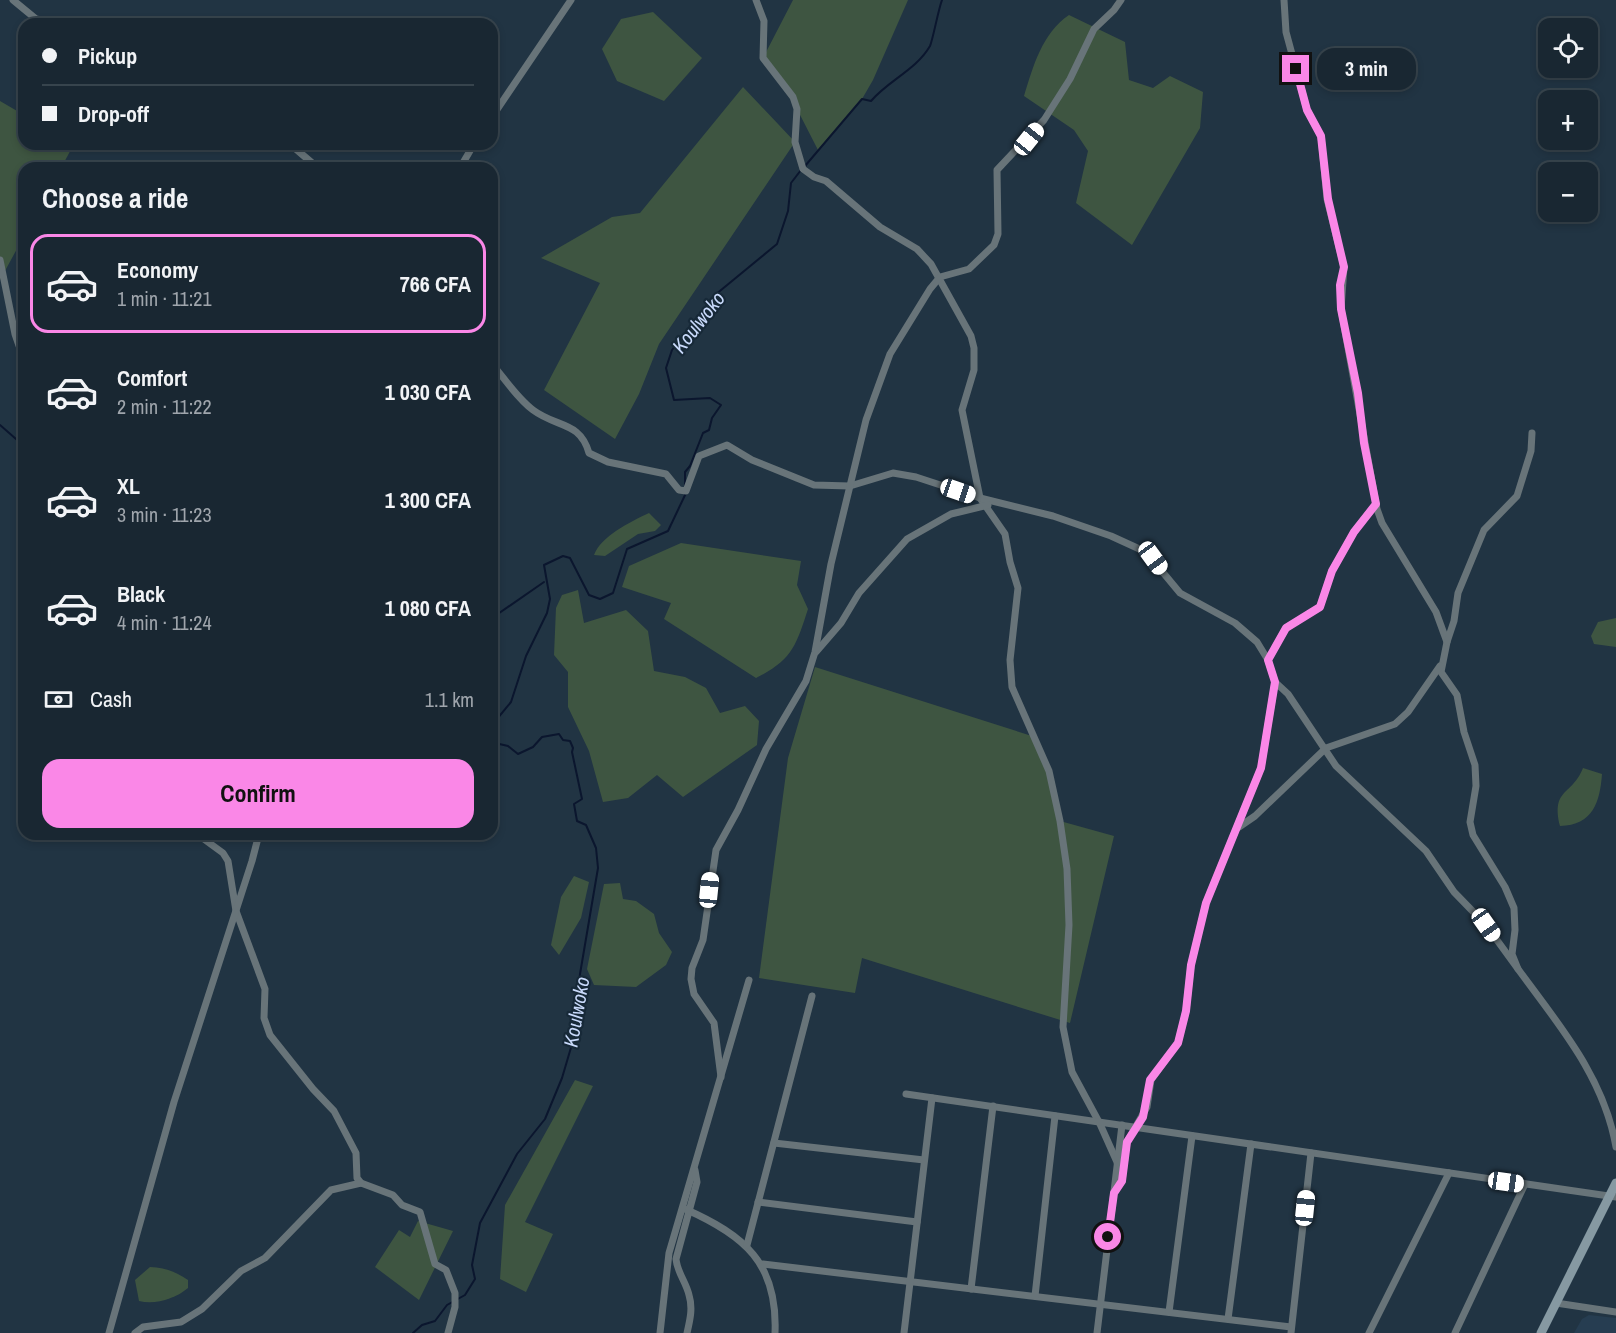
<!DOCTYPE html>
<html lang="en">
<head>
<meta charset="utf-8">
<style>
  :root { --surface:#192732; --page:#222f3a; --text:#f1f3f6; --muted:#9fa5ac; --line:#37444d; --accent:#fa87e7 }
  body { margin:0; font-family:"Archivo Narrow",sans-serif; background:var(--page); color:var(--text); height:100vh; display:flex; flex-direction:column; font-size:22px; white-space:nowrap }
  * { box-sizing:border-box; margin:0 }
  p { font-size:20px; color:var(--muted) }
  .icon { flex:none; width:33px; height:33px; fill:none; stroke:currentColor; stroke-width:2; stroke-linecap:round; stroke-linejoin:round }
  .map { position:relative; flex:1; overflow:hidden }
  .drawer { position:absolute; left:18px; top:162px; width:480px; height:678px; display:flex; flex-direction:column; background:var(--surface); border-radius:18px; box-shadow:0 3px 9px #0003,0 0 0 2px var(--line) }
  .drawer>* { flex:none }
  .banner { position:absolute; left:18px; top:18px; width:480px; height:132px; border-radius:18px; box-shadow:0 3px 9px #0003,0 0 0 2px var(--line); display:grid; align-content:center; height:132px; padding:0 24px; background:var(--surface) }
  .fabs { position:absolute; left:1538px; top:18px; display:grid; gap:12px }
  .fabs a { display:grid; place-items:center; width:60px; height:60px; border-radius:12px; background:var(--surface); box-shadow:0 3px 9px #0003,0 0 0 2px var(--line); font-size:30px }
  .end { position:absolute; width:27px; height:27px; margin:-14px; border:8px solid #fa87e7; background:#111; box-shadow:0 0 0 3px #111 }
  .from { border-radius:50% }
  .bubble { position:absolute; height:42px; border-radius:18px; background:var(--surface); box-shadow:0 3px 9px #0003,0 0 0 2px var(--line); font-size:20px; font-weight:700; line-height:42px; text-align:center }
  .car { position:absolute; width:18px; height:36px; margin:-18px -9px; border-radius:8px; box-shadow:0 0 4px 2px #0007; background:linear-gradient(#fff 24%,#345 0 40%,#fff 0 76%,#345 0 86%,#fff 0) }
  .banner b { display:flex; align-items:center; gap:21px; height:57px; font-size:22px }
  .banner b+b { border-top:2px solid var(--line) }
  .banner i { width:15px; height:15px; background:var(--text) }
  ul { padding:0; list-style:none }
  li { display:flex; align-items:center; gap:18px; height:99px; margin:0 12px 9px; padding:0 12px; border:3px solid transparent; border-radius:18px }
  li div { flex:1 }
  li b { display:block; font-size:22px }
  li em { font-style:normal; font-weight:700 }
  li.on { border-color:var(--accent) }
  li>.icon { width:54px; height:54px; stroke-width:1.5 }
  h2 { padding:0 24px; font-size:27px; line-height:72px }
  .pay { display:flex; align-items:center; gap:15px; height:66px; padding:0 24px; font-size:22px }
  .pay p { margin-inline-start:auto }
  .button { display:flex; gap:12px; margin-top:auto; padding:12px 24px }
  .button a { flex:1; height:69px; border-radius:18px; background:var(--accent); color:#111; font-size:24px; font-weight:700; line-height:69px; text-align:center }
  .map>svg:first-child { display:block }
</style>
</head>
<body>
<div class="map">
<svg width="1616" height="1333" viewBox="0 0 1616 1333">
  <rect width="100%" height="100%" fill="#213443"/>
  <!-- built -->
  <path fill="#263d51" d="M1589,1315L1616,1318V1333H1574L1582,1319Z"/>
  <!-- green -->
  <g fill="#3e5541">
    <path d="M793,0H908L873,80L862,99L818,150L797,109L763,58Z"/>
    <path d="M653,12L702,58L664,101L617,81L602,49L621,19Z"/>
    <path d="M1069,15L1125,42L1129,80L1153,88L1170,76L1203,92L1200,128L1132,245L1076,203L1088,151L1074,130L1024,96C1033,67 1042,33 1069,15Z"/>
    <path d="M743,87L795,142L659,344L639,394L615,439L544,390L600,283L541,258L612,217L640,213Z"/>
    <path d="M0,101L24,115V144H74L61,168H24V236L0,280Z"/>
    <path d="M649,513L661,525L655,531L638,534L605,556L594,555C601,536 630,522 649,513Z"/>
    <path d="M681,543L801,561L797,585L808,609C796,646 792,660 756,678L664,619L671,603L622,587L629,566Z"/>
    <path d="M578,590L584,623L626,610L648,631L654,671L685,677L706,688L720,713L745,706L759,721L757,745L683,797L657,775L628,798L603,802L589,751L568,707V672L554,655L556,608L562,595Z"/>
    <path d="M1616,618V647L1594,644L1591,636L1598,622Z"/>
    <path d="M815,667L1035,737L1049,771L1060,821L1114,836L1070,1023L862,958L855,993L759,978L788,758Z"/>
    <path d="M1583,768L1602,774C1600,802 1593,825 1560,826C1551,788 1572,796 1583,768Z"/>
    <path d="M574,876L589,882L581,918L559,955L551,945L561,897Z"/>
    <path d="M620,883L623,899L636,901L654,914L659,933L672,952L666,965L636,987L594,985L587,969L604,884Z"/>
    <path d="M575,1080L593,1086L525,1222L553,1234L526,1292L500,1279L505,1205Z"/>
    <path d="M418,1221L453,1231L419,1300L375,1267L399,1230L410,1237Z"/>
    <path d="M150,1267C165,1268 175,1271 188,1280V1288C175,1299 155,1305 139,1301L135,1280Z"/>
  </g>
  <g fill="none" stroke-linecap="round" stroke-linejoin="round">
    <!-- stream -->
    <g stroke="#0b162e" stroke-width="2">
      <path d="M805,166L862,99L871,101C889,80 916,70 930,46C933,39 938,11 942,0"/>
      <path d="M0,425L24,446"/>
      <path d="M685,487V472L690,466L703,433L709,430L712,418L721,405L710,398L674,400L666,368L672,350L715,295L777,244L788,211L791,183L801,170"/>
      <path d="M492,618L544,582"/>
      <path d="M492,725L511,702L526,656L547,613L550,599L544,565L563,556L570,558L589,595L600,599L613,593L627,549L668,531L686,493"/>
      <path d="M413,1333L422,1325L435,1321L447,1305L465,1295L475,1279L472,1265L480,1223L517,1154L545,1119L562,1078L575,1034L580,974L598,868L596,848L586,825L577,821L574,804L582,799L572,752L573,748L570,741L563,740L559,734L542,737L533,747L518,754L508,746L495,743L492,738"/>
    </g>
    <!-- minor -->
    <g stroke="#687479" stroke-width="7">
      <path d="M13,0L36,19L59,24"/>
      <path d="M756,0L764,21L763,58L793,97L797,109L795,142L803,169L814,177L826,181L880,227L917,249L931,264L971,336L974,348V370L962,410L980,498L1005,534L1010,562L1018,588L1010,660L1012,687L1049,771L1060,821L1067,869L1069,925L1063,1027L1072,1072L1100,1124L1117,1162L1122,1181"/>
      <path d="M1284,0L1286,32L1296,69L1307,110L1321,136L1327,199L1344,267L1341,309L1377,509L1382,523L1436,612L1447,642L1441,672L1457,695L1464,732L1475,765L1476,786L1470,822L1473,835L1505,887L1514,908L1515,930L1512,954L1518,969C1559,1025 1604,1077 1616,1147"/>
      <path d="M492,117L571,0"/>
      <path d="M290,144L318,168"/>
      <path d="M460,168L474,144"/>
      <path d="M0,260L15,334L24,360"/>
      <path d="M492,364C505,379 517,398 533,410C557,428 580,421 589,453L608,462L666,474L679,490L686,491L699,456L727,445L752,460L814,485L850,486L893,473L916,477L980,498L1053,516L1111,536L1146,552L1180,593L1235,623L1257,642L1268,660L1275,682L1288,694L1336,766L1426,851L1454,892L1486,925L1518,969"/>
      <path d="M1447,642L1454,621L1458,593L1484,530L1517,496L1531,451L1532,433"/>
      <path d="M816,652L841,623L859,593L907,539L951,514L988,505"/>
      <path d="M1268,660L1286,628L1320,607L1332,571L1354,532L1376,504"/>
      <path d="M1239,827L1255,816L1326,748L1395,724L1408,712L1440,666"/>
      <path d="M197,834L223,853L228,861L236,911L265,989L264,1018L270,1035L313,1089L334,1111L356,1153L357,1178L361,1183L393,1195L402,1205L420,1212L435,1264L446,1270L455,1293V1307L448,1333"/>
      <path d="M721,1077L714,1023L694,994L691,979L692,968L703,940L716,850L738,810L766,749L806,681L815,652L831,564L857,457L866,420L890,354L930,289L940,277L969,269L994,245L998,234L997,170L1044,120L1070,79L1094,29L1114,10L1121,0"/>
      <path d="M906,1094L1616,1197"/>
      <path d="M774,1143L924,1160"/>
      <path d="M1114,1193L1122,1181L1127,1142L1147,1107L1151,1080L1178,1043L1186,1011L1191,965L1206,903L1261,768L1275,682"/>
      <path d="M758,1202L917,1222"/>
      <path d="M685,1209C744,1235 778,1263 775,1333"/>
      <path d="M747,1245L812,996"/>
      <path d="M763,1264L1291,1327"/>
      <path d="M971,1289L993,1106"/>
      <path d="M1035,1296L1055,1116"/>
      <path d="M1556,1303L1616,1312"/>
      <path d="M1169,1312L1192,1136"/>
      <path d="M1228,1319L1251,1144"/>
      <path d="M109,1333L174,1102L252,861L259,834"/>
      <path d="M135,1333L143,1327L181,1322L202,1309L241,1271L265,1258L331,1190L361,1183"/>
      <path d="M660,1333L669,1253L749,980"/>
      <path d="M687,1333C690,1320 693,1308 689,1295C686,1282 677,1272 676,1259L697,1182L695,1170"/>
      <path d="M904,1333L932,1098"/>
      <path d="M1097,1333L1122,1125"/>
      <path d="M1291,1333L1311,1153"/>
      <path d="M1369,1333L1449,1173"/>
      <path d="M1455,1333L1525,1184"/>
    </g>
    <!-- secondary -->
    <path stroke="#8699a2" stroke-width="9" d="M1541,1333L1616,1183"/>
  </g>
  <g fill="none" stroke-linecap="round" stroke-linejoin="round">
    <!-- route -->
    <path stroke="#fa87e7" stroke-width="8" d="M1108,1237L1114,1193L1122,1181L1127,1142L1143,1117L1150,1080L1178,1043L1186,1011L1191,965L1206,903L1261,768L1275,682L1268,660L1286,628L1320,607L1332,571L1354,532L1376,504L1364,443L1358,393L1341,309L1340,285L1344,267L1328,199L1321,136L1307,110L1296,69"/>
  </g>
  <g text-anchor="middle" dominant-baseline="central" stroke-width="4.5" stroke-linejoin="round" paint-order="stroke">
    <!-- water labels -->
    <g font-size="20" font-style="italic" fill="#c9dafb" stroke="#172938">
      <text transform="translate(698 322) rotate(-52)">Koulwoko</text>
      <text transform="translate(576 1012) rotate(-80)">Koulwoko</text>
    </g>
  </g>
</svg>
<div class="fabs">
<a><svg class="icon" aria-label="locate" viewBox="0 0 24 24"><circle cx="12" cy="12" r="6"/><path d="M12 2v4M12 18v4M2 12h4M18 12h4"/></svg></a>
<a>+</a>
<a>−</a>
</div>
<i class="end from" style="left:1108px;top:1237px"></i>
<i class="end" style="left:1296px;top:69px"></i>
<div class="bubble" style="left:1317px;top:48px;width:99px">3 min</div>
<i class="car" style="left:1029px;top:139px;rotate:39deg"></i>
<i class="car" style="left:958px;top:491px;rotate:109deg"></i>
<i class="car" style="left:1153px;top:558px;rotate:144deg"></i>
<i class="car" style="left:709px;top:890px;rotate:6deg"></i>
<i class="car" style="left:1486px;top:925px;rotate:145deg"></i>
<i class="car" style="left:1506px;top:1182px;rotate:98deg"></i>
<i class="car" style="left:1305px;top:1208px;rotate:6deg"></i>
<div class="banner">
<b><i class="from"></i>Pickup</b>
<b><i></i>Drop-off</b>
</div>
<section class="drawer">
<h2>Choose a ride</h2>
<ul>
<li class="on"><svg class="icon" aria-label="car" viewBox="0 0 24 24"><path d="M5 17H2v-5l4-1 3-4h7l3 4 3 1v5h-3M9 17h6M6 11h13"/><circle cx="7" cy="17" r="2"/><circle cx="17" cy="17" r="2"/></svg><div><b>Economy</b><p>1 min · 11:21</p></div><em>766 CFA</em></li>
<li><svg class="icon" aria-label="car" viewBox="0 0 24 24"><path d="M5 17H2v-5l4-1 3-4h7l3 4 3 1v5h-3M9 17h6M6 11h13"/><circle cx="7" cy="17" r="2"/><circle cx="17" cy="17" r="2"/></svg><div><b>Comfort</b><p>2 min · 11:22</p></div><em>1 030 CFA</em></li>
<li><svg class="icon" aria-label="car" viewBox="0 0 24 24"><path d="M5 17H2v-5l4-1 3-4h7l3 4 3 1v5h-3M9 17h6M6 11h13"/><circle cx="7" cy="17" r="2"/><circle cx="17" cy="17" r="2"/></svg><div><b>XL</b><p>3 min · 11:23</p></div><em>1 300 CFA</em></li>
<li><svg class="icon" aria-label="car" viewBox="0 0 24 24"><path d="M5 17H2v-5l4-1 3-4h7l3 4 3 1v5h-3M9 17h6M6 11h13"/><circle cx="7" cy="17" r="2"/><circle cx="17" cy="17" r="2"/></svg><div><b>Black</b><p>4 min · 11:24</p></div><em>1 080 CFA</em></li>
</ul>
<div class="pay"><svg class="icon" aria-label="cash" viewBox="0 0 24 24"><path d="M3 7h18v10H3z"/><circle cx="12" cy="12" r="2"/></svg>Cash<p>1.1 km</p></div>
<div class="button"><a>Confirm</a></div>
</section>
</div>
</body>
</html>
